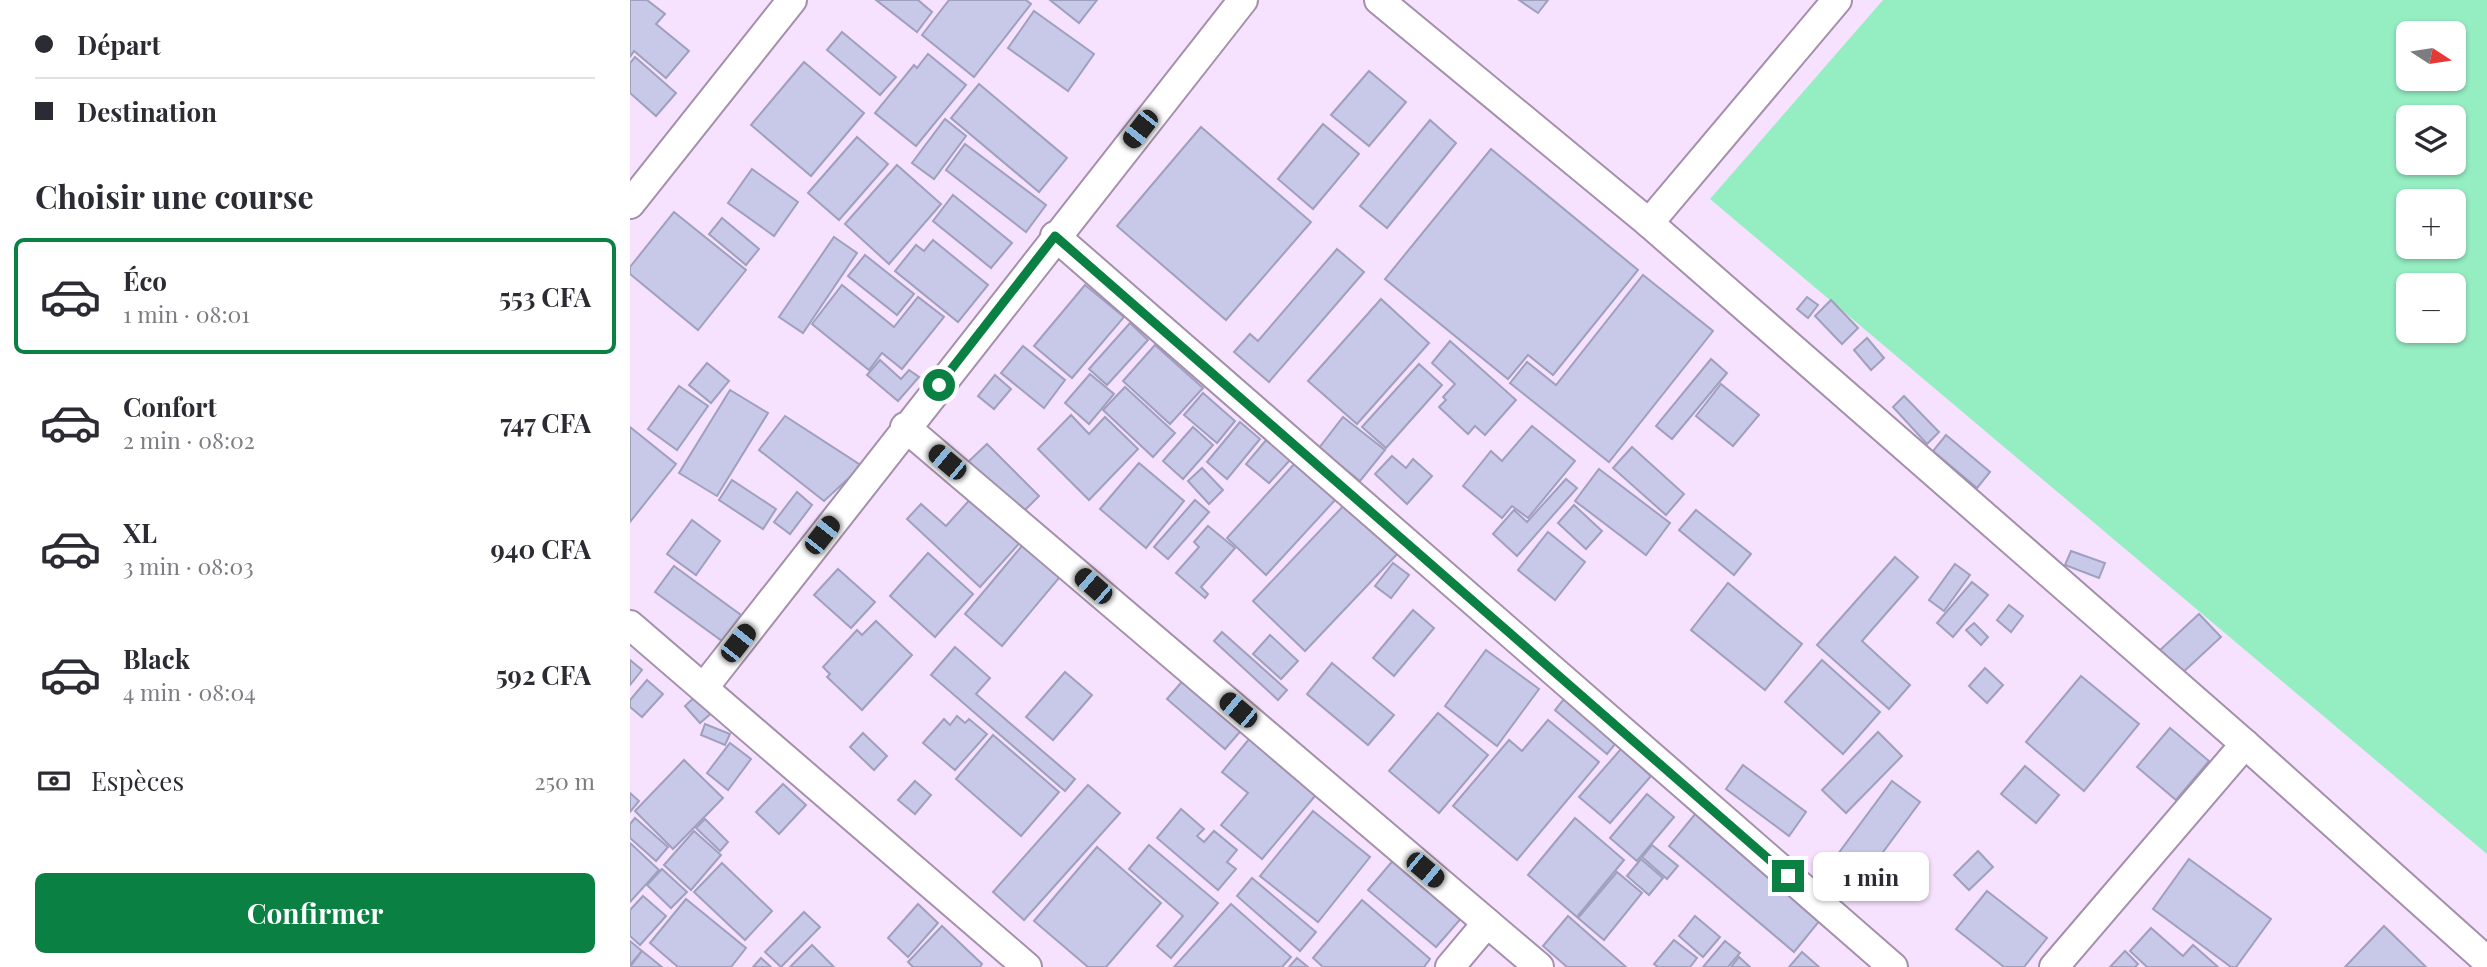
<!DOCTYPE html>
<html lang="fr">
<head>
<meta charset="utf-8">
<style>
  :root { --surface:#fff; --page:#f2f2f3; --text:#2b2b33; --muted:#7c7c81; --line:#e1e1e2; --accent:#0b8043 }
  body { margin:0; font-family:"Playfair Display",serif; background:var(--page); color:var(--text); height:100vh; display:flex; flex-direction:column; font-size:26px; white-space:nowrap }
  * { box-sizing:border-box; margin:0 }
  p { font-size:23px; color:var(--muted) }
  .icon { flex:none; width:38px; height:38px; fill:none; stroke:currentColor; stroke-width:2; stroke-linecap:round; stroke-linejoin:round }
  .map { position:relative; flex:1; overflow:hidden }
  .sheet { display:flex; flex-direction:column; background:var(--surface); width:630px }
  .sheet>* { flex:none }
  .top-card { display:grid; align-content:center; height:154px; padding:0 35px; background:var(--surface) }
  .needle { width:46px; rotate:102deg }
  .controls { position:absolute; left:1766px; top:21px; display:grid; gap:14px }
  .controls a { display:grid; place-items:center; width:70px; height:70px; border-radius:10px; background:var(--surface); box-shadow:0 2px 5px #0004; font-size:35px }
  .end { position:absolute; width:32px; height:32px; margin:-16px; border:9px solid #0b8043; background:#fff; box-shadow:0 0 0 4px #fff }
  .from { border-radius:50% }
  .bubble { position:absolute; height:49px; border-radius:10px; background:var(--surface); box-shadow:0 2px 5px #0004; font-size:23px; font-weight:700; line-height:49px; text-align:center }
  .car { position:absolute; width:21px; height:42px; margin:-21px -10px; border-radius:9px; box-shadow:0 0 5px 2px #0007; background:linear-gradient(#222 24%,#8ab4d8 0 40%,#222 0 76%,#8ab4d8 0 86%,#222 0) }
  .top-card b { display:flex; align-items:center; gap:24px; height:66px; font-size:26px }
  .top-card b+b { border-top:2px solid var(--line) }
  .top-card i { width:18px; height:18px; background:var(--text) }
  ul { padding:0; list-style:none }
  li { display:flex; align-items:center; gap:21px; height:116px; margin:0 14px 10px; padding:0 21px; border:4px solid transparent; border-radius:10px }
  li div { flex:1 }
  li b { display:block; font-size:26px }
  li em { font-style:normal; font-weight:700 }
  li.current { border-color:var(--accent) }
  li>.icon { width:63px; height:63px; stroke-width:1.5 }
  h2 { padding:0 35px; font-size:32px; line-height:84px }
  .pay { display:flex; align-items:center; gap:18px; height:77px; padding:0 35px; font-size:26px }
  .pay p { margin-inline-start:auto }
  .cta { display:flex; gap:14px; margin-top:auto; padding:14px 35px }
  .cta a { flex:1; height:80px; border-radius:10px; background:var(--accent); color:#fff; font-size:28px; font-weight:700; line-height:80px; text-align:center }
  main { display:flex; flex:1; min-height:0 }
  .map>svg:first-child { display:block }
</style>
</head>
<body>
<main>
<section class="sheet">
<div class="top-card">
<b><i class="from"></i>Départ</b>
<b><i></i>Destination</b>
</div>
<h2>Choisir une course</h2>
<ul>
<li class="current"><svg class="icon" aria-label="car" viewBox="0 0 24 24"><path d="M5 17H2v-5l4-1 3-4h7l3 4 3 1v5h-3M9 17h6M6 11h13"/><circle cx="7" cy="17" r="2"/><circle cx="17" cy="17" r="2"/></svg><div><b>Éco</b><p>1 min · 08:01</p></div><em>553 CFA</em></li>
<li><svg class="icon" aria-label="car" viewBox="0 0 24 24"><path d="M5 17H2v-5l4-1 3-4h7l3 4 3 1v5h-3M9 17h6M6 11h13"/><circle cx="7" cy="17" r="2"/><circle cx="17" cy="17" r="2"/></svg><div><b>Confort</b><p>2 min · 08:02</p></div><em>747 CFA</em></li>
<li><svg class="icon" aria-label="car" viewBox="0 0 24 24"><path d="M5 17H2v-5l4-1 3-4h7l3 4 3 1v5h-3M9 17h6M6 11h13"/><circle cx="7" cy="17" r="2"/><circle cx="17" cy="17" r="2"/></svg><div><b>XL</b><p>3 min · 08:03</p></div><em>940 CFA</em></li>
<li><svg class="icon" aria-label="car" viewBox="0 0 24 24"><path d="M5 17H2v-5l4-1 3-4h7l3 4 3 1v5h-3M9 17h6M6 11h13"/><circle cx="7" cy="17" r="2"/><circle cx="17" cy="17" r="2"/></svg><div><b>Black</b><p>4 min · 08:04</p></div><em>592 CFA</em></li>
</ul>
<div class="pay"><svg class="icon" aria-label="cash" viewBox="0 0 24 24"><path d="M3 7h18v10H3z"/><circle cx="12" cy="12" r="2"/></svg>Espèces<p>250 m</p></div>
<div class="cta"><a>Confirmer</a></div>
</section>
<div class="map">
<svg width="1857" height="967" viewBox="0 0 1857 967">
  <rect width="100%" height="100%" fill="#f6e1fe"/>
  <!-- green -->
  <path fill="#95eec2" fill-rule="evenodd" d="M1253,0H1857V854L1080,199ZM1778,33H1824V79H1778ZM1778,117H1824V163H1778ZM1778,201H1824V247H1778ZM1778,285H1824V331H1778Z"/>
  <!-- building -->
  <g fill="#c8c8e8" stroke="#9f9fbe" stroke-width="2">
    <path d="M0,0H17L35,14L26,24L59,51L36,78L4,51L0,57Z"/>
    <path d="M246,0H288L302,12L287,32Z"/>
    <path d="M319,0H396L401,4L344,77L292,35Z"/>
    <path d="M420,0H467L449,23Z"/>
    <path d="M889,0H918L908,13Z"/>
    <path d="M404,11L464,54L438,91L378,48Z"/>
    <path d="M212,32L266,77L250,95L197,50Z"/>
    <path d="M298,54L336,85L286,146L245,113L284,65L287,68Z"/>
    <path d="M5,57L46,93L26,116L0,93V63Z"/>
    <path d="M174,62L234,113L181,176L121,125Z"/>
    <path d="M739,71L776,102L739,146L701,115Z"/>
    <path d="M349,84L437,158L409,192L321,118Z"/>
    <path d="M315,119L336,136L304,179L282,163Z"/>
    <path d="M800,120L826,143L757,228L730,206Z"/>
    <path d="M693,124L729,154L683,209L648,179Z"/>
    <path d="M571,127L681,222L596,320L487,226Z"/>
    <path d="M227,137L258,164L209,220L178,193Z"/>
    <path d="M335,144L416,205L396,232L316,170Z"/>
    <path d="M861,149L1008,270L923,375L898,355L878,379L755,279Z"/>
    <path d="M267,165L311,204L259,264L215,224Z"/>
    <path d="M122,169L168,202L144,236L98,203Z"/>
    <path d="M323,195L382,243L361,268L303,221Z"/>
    <path d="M44,212L116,270L68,330L0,274V267Z"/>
    <path d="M92,218L129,249L116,265L79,234Z"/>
    <path d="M204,237L227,253L173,333L149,317Z"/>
    <path d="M303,240L358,285L328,322L265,271L286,245L294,251Z"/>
    <path d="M707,249L734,272L639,382L604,352L620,334L628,341Z"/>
    <path d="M235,255L284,294L267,315L218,276Z"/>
    <path d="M1013,275L1083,331L979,462L880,383L897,362L926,385Z"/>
    <path d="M212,285L264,327L288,297L314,317L272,369L252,353L239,370L182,324Z"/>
    <path d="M455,285L494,317L442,378L404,346Z"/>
    <path d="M1177,297L1188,305L1178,318L1167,309Z"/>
    <path d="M751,299L799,343L727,424L678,381Z"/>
    <path d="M1201,300L1228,328L1212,344L1185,316Z"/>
    <path d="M500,323L518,340L477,385L459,369Z"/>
    <path d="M1237,338L1254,358L1241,370L1224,350Z"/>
    <path d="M820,341L886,400L855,435L845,426L838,434L809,407L816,400L813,397L825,384L802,363Z"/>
    <path d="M525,345L573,388L540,424L493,381Z"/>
    <path d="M393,346L435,380L414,408L371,373Z"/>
    <path d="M1081,359L1097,373L1042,439L1026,426Z"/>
    <path d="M250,360L271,379L279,370L289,377L268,401L237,375Z"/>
    <path d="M77,363L99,381L81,403L59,385Z"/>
    <path d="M789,364L812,385L756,448L732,427Z"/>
    <path d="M460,374L484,394L459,424L435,403Z"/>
    <path d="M365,375L381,389L364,409L348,396Z"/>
    <path d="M1091,384L1129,415L1103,446L1066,416Z"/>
    <path d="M49,386L78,406L47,450L18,429Z"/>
    <path d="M495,387L545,433L523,457L473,410Z"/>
    <path d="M100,390L138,413L87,496L49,473Z"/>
    <path d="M573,393L605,421L587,443L554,415Z"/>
    <path d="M1274,396L1309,432L1297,444L1263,407Z"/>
    <path d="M441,415L459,434L475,417L508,449L459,500L408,449Z"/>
    <path d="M155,416L232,466L194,501L129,450Z"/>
    <path d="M713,417L755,450L730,481L689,448Z"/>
    <path d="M610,422L630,439L597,479L577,462Z"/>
    <path d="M902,426L945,461L898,518L882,506L872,518L833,486L861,451L872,461Z"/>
    <path d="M0,427L46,464L0,522Z"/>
    <path d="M563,427L583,445L553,479L533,461Z"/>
    <path d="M1316,435L1360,472L1347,488L1303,451Z"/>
    <path d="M637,439L660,460L639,483L616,464Z"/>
    <path d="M357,444L409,496L391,514L338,462Z"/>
    <path d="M1002,447L1054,494L1036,515L983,468Z"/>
    <path d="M762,456L776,468L783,459L802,476L777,504L745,474Z"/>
    <path d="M666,462L706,499L636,575L597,538Z"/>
    <path d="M509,463L554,501L516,548L470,509Z"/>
    <path d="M572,468L593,490L579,504L558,481Z"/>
    <path d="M969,469L1040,523L1016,555L945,501Z"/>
    <path d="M936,479L947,488L887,556L863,534L884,510L897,522Z"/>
    <path d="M102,480L146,509L133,529L89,500Z"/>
    <path d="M167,492L182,505L160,534L144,522Z"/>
    <path d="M345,494L394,538L350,587L277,519L291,504L316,526Z"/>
    <path d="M565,500L579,512L538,559L524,547Z"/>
    <path d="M719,500L771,550L675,651L623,601Z"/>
    <path d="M944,505L972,531L956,549L928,523Z"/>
    <path d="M1066,510L1121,554L1104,575L1049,530Z"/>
    <path d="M62,520L90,541L66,575L37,554Z"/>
    <path d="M578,526L605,548L571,587L578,594L575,598L546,573L569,547L564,542Z"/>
    <path d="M918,532L955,562L925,600L888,570Z"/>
    <path d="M396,541L434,572L372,646L335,614Z"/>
    <path d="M1441,551L1475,563L1469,578L1435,565Z"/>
    <path d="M298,553L343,594L305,637L260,596Z"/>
    <path d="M1265,557L1288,577L1232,641L1280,685L1259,709L1187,645Z"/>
    <path d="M763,563L779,575L761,598L745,586Z"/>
    <path d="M1325,564L1340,575L1314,611L1299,600Z"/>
    <path d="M44,566L111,615L92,641L25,592Z"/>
    <path d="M208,569L245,602L221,628L184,595Z"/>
    <path d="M1342,582L1358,595L1323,637L1307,623Z"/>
    <path d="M1098,583L1172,644L1135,690L1061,630Z"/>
    <path d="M1379,605L1393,616L1381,632L1367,620Z"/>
    <path d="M783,610L804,628L764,676L743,658Z"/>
    <path d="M1569,614L1591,637L1550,675L1529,651Z"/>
    <path d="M246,621L282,655L232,710L197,677L200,674L193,667L227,630L232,635Z"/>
    <path d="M1344,623L1358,637L1351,645L1336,630Z"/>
    <path d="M592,632L657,690L648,700L584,641Z"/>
    <path d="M640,635L668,661L651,679L623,654Z"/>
    <path d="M325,647L360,678L346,694L445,779L435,791L301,675Z"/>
    <path d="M856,650L909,689L867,746L815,706Z"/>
    <path d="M0,660L12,670L0,685Z"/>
    <path d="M1192,660L1250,712L1213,754L1155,702Z"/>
    <path d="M702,663L764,715L738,745L677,694Z"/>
    <path d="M1355,668L1373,685L1357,703L1339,686Z"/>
    <path d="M435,672L462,695L423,740L396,717Z"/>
    <path d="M1451,676L1509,724L1454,791L1396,742Z"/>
    <path d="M556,677L614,727L595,749L537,699Z"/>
    <path d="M17,680L33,694L12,717L0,707V700Z"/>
    <path d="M69,693L84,711L70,723L55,706Z"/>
    <path d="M934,699L986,743L977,754L925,710Z"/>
    <path d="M808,713L858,755L809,813L759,771Z"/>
    <path d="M327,716L335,723L339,719L357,734L325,770L293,743L314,719L320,725Z"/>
    <path d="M918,720L969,762L887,860L823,806L879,740L892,751Z"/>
    <path d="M75,724L100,734L95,745L71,735Z"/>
    <path d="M1540,728L1579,761L1546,800L1507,767Z"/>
    <path d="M1248,732L1272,756L1216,813L1192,790Z"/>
    <path d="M233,733L257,756L244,770L220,747Z"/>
    <path d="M624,733L690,790L632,859L591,825L618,793L592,772Z"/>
    <path d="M363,735L429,792L391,836L326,779Z"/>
    <path d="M100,743L121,759L98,790L77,773Z"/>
    <path d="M991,749L1021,776L980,823L949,797Z"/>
    <path d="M54,760L93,798L43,849L5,811Z"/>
    <path d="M1113,765L1176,812L1159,836L1096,789Z"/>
    <path d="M1395,766L1429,795L1406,823L1371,794Z"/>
    <path d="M285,781L301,795L285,814L268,800Z"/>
    <path d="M1262,781L1290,802L1233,879L1205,858Z"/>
    <path d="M153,784L176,805L149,834L126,812Z"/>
    <path d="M458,785L490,813L394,920L363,892Z"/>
    <path d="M0,793L9,801L0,812Z"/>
    <path d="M1017,794L1044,817L1007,861L980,838Z"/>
    <path d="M551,809L574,829L567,836L574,842L584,831L607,850L597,862L606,869L588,890L527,838Z"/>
    <path d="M683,811L740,857L688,922L630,876Z"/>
    <path d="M1066,813L1191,919L1164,952L1039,846Z"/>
    <path d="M5,818L38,847L26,861L0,838V824Z"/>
    <path d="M945,818L994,860L947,917L898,875Z"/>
    <path d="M75,819L98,842L90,851L66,828Z"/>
    <path d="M64,831L91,855L61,890L34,865Z"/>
    <path d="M0,843L29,870L0,902Z"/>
    <path d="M519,845L588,903L541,958L527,946L553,916L499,869Z"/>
    <path d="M1022,845L1048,866L1037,879L1012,857Z"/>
    <path d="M467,847L531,903L476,967H458L404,921Z"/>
    <path d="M1348,851L1363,867L1339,890L1324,875Z"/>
    <path d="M766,857L834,915L806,947L738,890Z"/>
    <path d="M1011,859L1033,878L1019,895L997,876Z"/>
    <path d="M1559,859L1641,919L1606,967H1601L1523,909Z"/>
    <path d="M92,863L142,911L115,940L64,892Z"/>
    <path d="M32,869L57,892L41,908L17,885Z"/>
    <path d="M987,872L1012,893L974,940L948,918Z"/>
    <path d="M622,878L686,932L670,951L607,896Z"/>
    <path d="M1357,891L1417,938L1394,967H1374L1326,929Z"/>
    <path d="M13,896L36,916L10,945L0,936V910Z"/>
    <path d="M56,899L116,948L101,967H48L20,943Z"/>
    <path d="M732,900L800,959L794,967H693L683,958Z"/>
    <path d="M288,904L308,923L278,957L258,938Z"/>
    <path d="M601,904L661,957L652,967H544Z"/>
    <path d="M174,912L190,927L151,967L135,952Z"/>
    <path d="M938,916L996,967H937L913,946Z"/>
    <path d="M1065,916L1090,937L1073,957L1049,936Z"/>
    <path d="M312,926L352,964L350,967H283L278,962Z"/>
    <path d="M1754,926L1796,967H1715Z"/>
    <path d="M1521,928L1553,956L1563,945L1588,967H1517L1500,951Z"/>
    <path d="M1044,940L1067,958L1060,967H1028L1024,964Z"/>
    <path d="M0,941L12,951L0,965Z"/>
    <path d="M1095,941L1110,953L1098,967H1073Z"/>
    <path d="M182,945L204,967H160Z"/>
    <path d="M12,951L32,967H0Z"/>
    <path d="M1495,951L1508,964L1505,967H1480Z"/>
    <path d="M1172,952L1189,967H1159Z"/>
    <path d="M1109,957L1120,967H1101Z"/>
    <path d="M131,958L141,967H123Z"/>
    <path d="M667,958L678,967H659Z"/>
  </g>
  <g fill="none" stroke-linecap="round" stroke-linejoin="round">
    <!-- minor casing -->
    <g stroke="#a490ab" stroke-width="32">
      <g id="minor">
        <path d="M749,0L1019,223L1615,744L1857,961"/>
        <path d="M0,204L162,0"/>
        <path d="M1019,223L1207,0"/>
        <path d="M425,236L1263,967"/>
        <path d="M275,427L909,967"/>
        <path d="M0,625L397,967"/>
        <path d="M75,686L613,0"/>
        <path d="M820,967L857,923"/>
        <path d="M1424,967L1615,744"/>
      </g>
    </g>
    <!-- minor -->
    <use href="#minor" stroke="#fff" stroke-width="28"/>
  </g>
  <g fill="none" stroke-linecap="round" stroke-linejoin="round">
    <!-- route -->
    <path stroke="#0b8043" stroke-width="9" d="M309,385L425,236L1158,876"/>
  </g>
</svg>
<div class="controls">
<a><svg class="needle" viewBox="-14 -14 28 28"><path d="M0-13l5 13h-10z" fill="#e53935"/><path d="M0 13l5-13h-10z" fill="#7c7c81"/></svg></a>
<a><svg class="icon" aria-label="layers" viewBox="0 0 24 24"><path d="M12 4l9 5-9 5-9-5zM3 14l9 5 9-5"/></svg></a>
<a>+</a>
<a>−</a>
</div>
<i class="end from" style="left:309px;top:385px"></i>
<i class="end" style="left:1158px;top:876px"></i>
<div class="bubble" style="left:1183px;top:852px;width:116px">1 min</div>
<i class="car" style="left:510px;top:129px;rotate:218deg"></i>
<i class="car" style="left:317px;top:462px;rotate:310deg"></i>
<i class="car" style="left:192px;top:535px;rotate:38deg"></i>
<i class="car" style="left:463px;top:586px;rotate:311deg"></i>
<i class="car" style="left:108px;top:643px;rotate:38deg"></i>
<i class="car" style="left:608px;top:710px;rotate:310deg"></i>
<i class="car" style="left:795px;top:870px;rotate:130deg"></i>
</div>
</main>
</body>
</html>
